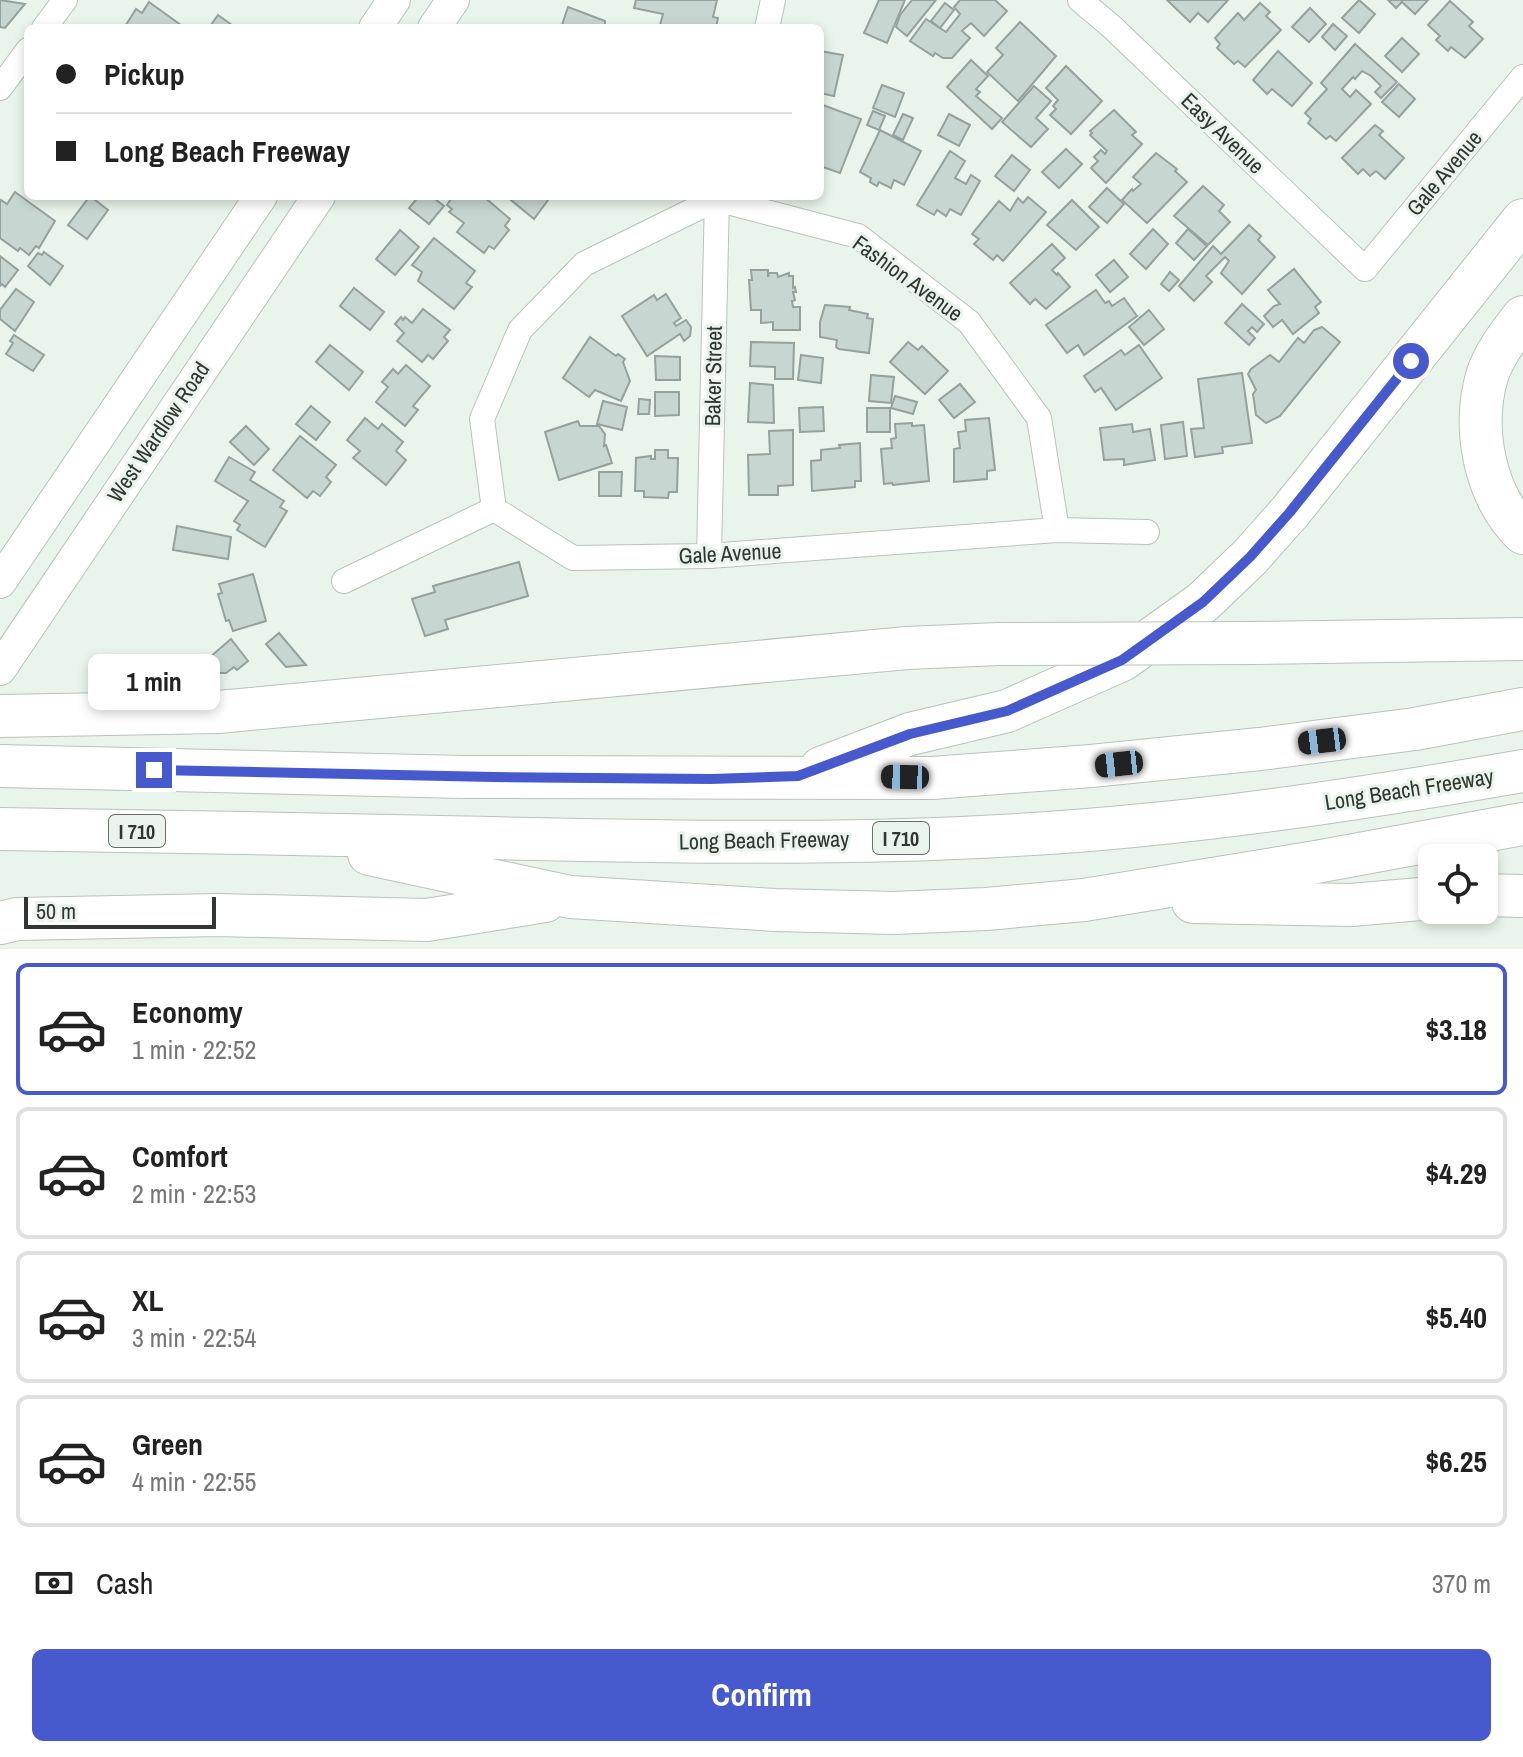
<!DOCTYPE html>
<html lang="en">
<head>
<meta charset="utf-8">
<style>
  :root { --surface:#fff; --page:#f2f2f2; --text:#222; --muted:#767676; --line:#e0e0e0; --accent:#465ace }
  body { margin:0; font-family:"Archivo Narrow",sans-serif; background:var(--page); color:var(--text); height:100vh; display:flex; flex-direction:column; font-size:30px; white-space:nowrap }
  * { box-sizing:border-box; margin:0 }
  p { font-size:26px; color:var(--muted) }
  .icon { flex:none; width:44px; height:44px; fill:none; stroke:currentColor; stroke-width:2; stroke-linecap:round; stroke-linejoin:round }
  .map { position:relative; height:949px; overflow:hidden }
  .drawer { display:flex; flex-direction:column; background:var(--surface); flex:1 }
  .drawer>* { flex:none }
  .top-card { position:absolute; left:24px; top:24px; width:800px; height:176px; border-radius:12px; box-shadow:0 4px 12px #0003; display:grid; align-content:center; height:176px; padding:0 32px; background:var(--surface) }
  .fabs { position:absolute; left:1418px; top:844px; display:grid; gap:16px }
  .fabs a { display:grid; place-items:center; width:80px; height:80px; border-radius:12px; background:var(--surface); box-shadow:0 4px 12px #0003; font-size:40px }
  .scale { position:absolute; left:24px; bottom:20px; width:192px; box-sizing:border-box; padding-left:8px; border:4px solid #313633; border-top:0; font-size:22px; line-height:28px; white-space:nowrap; color:#313633; -webkit-text-stroke:6px #e9f4ec; paint-order:stroke }
  .end { position:absolute; width:36px; height:36px; margin:-18px; border:10px solid #465ace; background:#fff; box-shadow:0 0 0 4px #fff }
  .from { border-radius:50% }
  .bubble { position:absolute; height:56px; border-radius:12px; background:var(--surface); box-shadow:0 4px 12px #0003; font-size:26px; font-weight:700; line-height:56px; text-align:center }
  .car { position:absolute; width:24px; height:48px; margin:-24px -12px; border-radius:10px; box-shadow:0 0 6px 2px #0007; background:linear-gradient(#222 24%,#8ab4d8 0 40%,#222 0 76%,#8ab4d8 0 86%,#222 0) }
  .top-card b { display:flex; align-items:center; gap:28px; height:76px; font-size:30px }
  .top-card b+b { border-top:2px solid var(--line) }
  .top-card i { width:20px; height:20px; background:var(--text) }
  ul { padding:14px 0 0; list-style:none }
  li { display:flex; align-items:center; gap:24px; height:132px; margin:0 16px 12px; padding:0 16px; border:4px solid var(--line); border-radius:12px }
  li div { flex:1 }
  li b { display:block; font-size:30px }
  li em { font-style:normal; font-weight:700 }
  li.on { border-color:var(--accent) }
  li>.icon { width:72px; height:72px; stroke-width:1.5 }
  .pay { display:flex; align-items:center; gap:20px; height:88px; padding:0 32px; font-size:30px }
  .pay p { margin-inline-start:auto }
  .cta { display:flex; gap:16px; margin-top:auto; padding:16px 32px }
  .cta a { flex:1; height:92px; border-radius:12px; background:var(--accent); color:#fff; font-size:32px; font-weight:700; line-height:92px; text-align:center }
  .map>svg:first-child { display:block }
</style>
</head>
<body>
<div class="map">
<svg width="1523" height="949" viewBox="0 0 1523 949">
  <rect width="100%" height="100%" fill="#e9f4ec"/>
  <!-- building -->
  <g fill="#c8d6d2" stroke="#94a19e" stroke-width="2">
    <path d="M0,0L25,4L5,28L0,27Z"/>
    <path d="M636,0H717L713,17L718,18L716,28L660,25L663,14L634,8Z"/>
    <path d="M879,0H905L887,43L864,33Z"/>
    <path d="M912,0H936L907,36L896,27L900,15Z"/>
    <path d="M960,0H995L1007,11L984,36L971,23L964,29L962,31L970,38L952,58H943L935,53L933,56L910,41L926,19L946,32L960,14L954,7Z"/>
    <path d="M1167,0H1228L1208,22L1198,13L1190,22Z"/>
    <path d="M1359,0L1375,14L1359,33L1342,18Z"/>
    <path d="M1388,0H1428L1415,14L1402,2L1396,8Z"/>
    <path d="M1450,1L1473,22L1469,26L1483,39L1465,58L1451,47L1448,51L1436,40L1440,36L1428,25Z"/>
    <path d="M149,2L185,28H124L136,9L142,13Z"/>
    <path d="M945,3L954,10L940,28L931,21Z"/>
    <path d="M1260,3L1270,12L1266,16L1281,30L1245,67L1238,61L1234,64L1217,48L1220,44L1215,38L1238,13L1244,20Z"/>
    <path d="M568,7L605,21V28H561Z"/>
    <path d="M1310,8L1326,24L1309,42L1292,27Z"/>
    <path d="M218,15L236,28H209Z"/>
    <path d="M1020,22L1056,56L1018,101L987,72L1003,55L996,48Z"/>
    <path d="M1333,24L1347,36L1335,50L1322,37Z"/>
    <path d="M1402,38L1419,54L1402,72L1385,56Z"/>
    <path d="M1355,44L1397,82L1381,98L1375,92L1381,86L1371,76L1362,71L1355,79L1353,77L1342,89L1350,97L1356,90L1371,104L1336,141L1330,136L1326,139L1308,123L1311,119L1305,113L1327,89L1321,83Z"/>
    <path d="M820,51L843,55L834,96L820,93Z"/>
    <path d="M1278,51L1312,83L1292,106L1272,89L1267,94L1253,80Z"/>
    <path d="M971,60L988,76L976,89L980,92L976,96L1002,118L992,129L947,87Z"/>
    <path d="M1066,66L1102,101L1071,134L1050,115L1056,109L1053,106L1058,100L1046,88Z"/>
    <path d="M1399,84L1415,99L1399,117L1382,102Z"/>
    <path d="M882,85L904,93L895,117L873,108Z"/>
    <path d="M1034,86L1051,101L1036,118L1048,129L1031,147L1002,122Z"/>
    <path d="M820,104L861,119L840,173L820,166Z"/>
    <path d="M1114,110L1136,132L1132,135L1142,144L1106,183L1091,168L1098,161L1094,157L1101,150L1105,154L1107,151L1090,135L1092,133L1090,131Z"/>
    <path d="M873,111L885,116L879,130L867,125Z"/>
    <path d="M903,114L913,118L903,140L893,135Z"/>
    <path d="M949,114L970,125L959,146L938,135Z"/>
    <path d="M1375,125L1383,131L1379,135L1404,158L1385,179L1376,171L1370,176L1363,169L1358,174L1342,158Z"/>
    <path d="M880,130L921,151L904,185L894,180L891,188L879,182L877,186L870,182L871,178L860,172Z"/>
    <path d="M1066,149L1082,164L1059,188L1042,172Z"/>
    <path d="M950,151L965,161L955,178L966,184L971,175L980,181L961,215L950,209L946,216L937,210L934,215L917,205Z"/>
    <path d="M1156,153L1177,169L1175,171L1187,182L1147,223L1122,200L1132,189L1133,191L1141,184L1133,177Z"/>
    <path d="M1012,155L1030,170L1014,191L995,176Z"/>
    <path d="M1203,186L1224,205L1219,211L1230,222L1208,245L1174,216Z"/>
    <path d="M1107,188L1124,204L1107,223L1089,207Z"/>
    <path d="M15,192L55,221L39,248L36,246L29,255L20,248L18,251L0,238V202L1,200L7,204Z"/>
    <path d="M90,196L108,210L87,239L68,225Z"/>
    <path d="M419,196H431L444,206L429,224L409,208Z"/>
    <path d="M453,196H483L510,219L505,226L509,230L494,249L489,246L484,253L457,232L464,223L449,212L452,209L447,205Z"/>
    <path d="M506,196H551L534,219Z"/>
    <path d="M1028,197L1046,212L1003,261L997,255L993,260L974,244L979,239L972,234L999,201L1010,211L1018,198L1023,203Z"/>
    <path d="M1072,200L1099,227L1076,250L1047,225Z"/>
    <path d="M1249,225L1261,236L1258,240L1275,257L1242,294L1221,273L1229,261L1225,257L1206,276L1212,282L1194,301L1179,286L1213,246L1221,254Z"/>
    <path d="M1153,229L1168,244L1146,269L1130,254Z"/>
    <path d="M1188,229L1207,246L1194,260L1176,243Z"/>
    <path d="M400,230L419,247L395,275L376,259Z"/>
    <path d="M434,238L475,271L466,283L472,287L454,309L418,281L422,272L412,265Z"/>
    <path d="M1052,244L1065,258L1052,270L1057,275L1058,273L1070,287L1046,309L1035,299L1030,304L1010,283Z"/>
    <path d="M44,252L63,266L50,285L28,266L38,253L42,255Z"/>
    <path d="M0,256L18,270L5,287L2,284L0,286Z"/>
    <path d="M1114,260L1128,277L1110,292L1096,275Z"/>
    <path d="M1294,269L1321,302L1315,307L1319,313L1293,334L1282,320L1273,327L1264,316L1274,306L1280,304L1268,290Z"/>
    <path d="M751,270H768V277L769,273H777L778,277L789,273V276H793V288L795,287L796,292H793L795,300L792,301L793,307H800V330H773V322L761,323V310H751L749,280H752Z"/>
    <path d="M1170,272L1179,280L1169,291L1161,284Z"/>
    <path d="M354,288L384,312L370,330L340,306Z"/>
    <path d="M16,289L34,302L15,331L0,319V310Z"/>
    <path d="M1096,290L1105,303L1109,301L1112,306L1124,298L1137,316L1084,355L1078,345L1067,353L1046,325Z"/>
    <path d="M666,294L681,318L674,323L676,326L686,320L691,327L690,336L684,341L680,334L647,356L622,316L654,295L657,300Z"/>
    <path d="M1242,304L1264,324L1257,332L1252,327L1248,331L1255,338L1249,345L1225,323Z"/>
    <path d="M825,305L850,307L849,310L868,314L867,318L873,319L869,353L839,349L836,347L837,340L820,337V322Z"/>
    <path d="M423,309L450,330L444,337L448,341L433,359L428,355L422,362L397,341L404,333L395,324L401,317L403,320L405,317L412,323Z"/>
    <path d="M1149,310L1164,329L1144,345L1129,327Z"/>
    <path d="M1322,327L1340,342L1280,416L1266,423L1256,415L1253,394L1256,390L1248,374L1251,369L1270,355L1279,362L1298,338L1304,343L1314,330Z"/>
    <path d="M14,335L44,355L33,371L6,354L13,343L10,341Z"/>
    <path d="M590,337L616,356L618,354L625,359L623,362L630,381L621,401L595,390L589,397L563,378Z"/>
    <path d="M751,342L794,343L793,379H775V367L750,366Z"/>
    <path d="M908,342L918,350L922,346L948,371L925,394L890,362Z"/>
    <path d="M330,345L363,372L349,390L316,362Z"/>
    <path d="M1139,345L1162,378L1116,410L1101,388L1095,392L1084,376L1121,350L1125,355Z"/>
    <path d="M801,355L823,358L821,383L798,380Z"/>
    <path d="M655,356L680,357V380H656Z"/>
    <path d="M406,365L430,386L413,406L418,410L405,426L376,402L388,387L382,382L393,369L398,374Z"/>
    <path d="M1242,373L1252,443L1222,447L1223,453L1195,457L1191,429L1204,428L1198,379Z"/>
    <path d="M871,375L894,377L891,403L869,401Z"/>
    <path d="M750,383L773,385L774,423L748,422Z"/>
    <path d="M960,384L975,402L954,418L939,400Z"/>
    <path d="M655,392H679V415L655,416Z"/>
    <path d="M895,396L917,402L913,414L891,408Z"/>
    <path d="M639,399L650,400L649,414H638Z"/>
    <path d="M603,401L627,407L622,430L597,424Z"/>
    <path d="M311,406L330,422L316,440L296,424Z"/>
    <path d="M823,407L824,431L800,432L799,408Z"/>
    <rect x="867" y="408" width="23" height="24"/>
    <path d="M365,418L378,429L382,424L403,442L396,451L406,460L386,485L353,458L360,451L347,440Z"/>
    <path d="M989,418L995,470L987,471V479L954,482V449L960,448L958,432L966,431L965,420Z"/>
    <path d="M578,421L580,426H599L605,434L604,446L606,445L612,463L559,480L545,432Z"/>
    <path d="M1183,422L1187,456L1165,459L1161,425Z"/>
    <path d="M912,423V426L924,425L929,481L893,485L892,483L884,484L881,449L892,448L891,439L896,438L895,424Z"/>
    <path d="M1132,424L1133,432L1150,429L1155,460L1124,465V459L1104,460L1100,428Z"/>
    <path d="M246,426L269,449L254,465L230,442Z"/>
    <path d="M793,430V485L778,486V495H749L748,455L770,454L769,431Z"/>
    <path d="M300,436L336,465L326,477L331,482L320,496L313,491L307,498L273,470Z"/>
    <path d="M860,443L861,481H855V487L812,491L811,461L821,460V450L840,448L839,445Z"/>
    <path d="M655,450H668V458H678L677,492H669L668,498L644,497V491H635L636,458L651,456V459H655Z"/>
    <path d="M229,457L255,472L250,480L284,501L280,507L287,511L265,547L237,530L240,525L234,521L248,501L215,481Z"/>
    <path d="M599,472H622L621,496H599Z"/>
    <path d="M177,526L231,537L228,559L173,550Z"/>
    <path d="M519,562L528,596L445,620L448,629L425,636L412,599L435,592L433,586Z"/>
    <path d="M253,574L266,621L233,631L229,620L226,621L218,594L222,593L219,584Z"/>
    <path d="M279,633L306,665L286,667L266,644Z"/>
    <path d="M231,639L248,661L237,670L234,667L226,673H210L202,664Z"/>
  </g>
  <g fill="none" stroke-linecap="round" stroke-linejoin="round">
    <!-- street casing -->
    <g stroke="#b8c3bb" stroke-width="26">
      <g id="street">
        <path d="M1080,0L1112,27L1365,269L1523,77"/>
        <path d="M44,28L65,0"/>
        <path d="M767,28L773,0"/>
        <path d="M0,88L28,50"/>
        <path d="M494,509L482,419L520,330L584,264L716,199L858,236L969,322L1039,418L1057,530"/>
        <path d="M494,509L573,558L709,556L1057,530L1147,532"/>
        <path d="M709,556L717,196"/>
        <path d="M344,581L494,509"/>
      </g>
    </g>
    <!-- secondary casing -->
    <g stroke="#b8c3bb" stroke-width="34">
      <g id="secondary">
        <path d="M375,28L394,0"/>
        <path d="M434,28L453,0"/>
        <path d="M0,582L261,196"/>
        <path d="M0,669L319,196"/>
      </g>
    </g>
    <!-- highway casing -->
    <g stroke="#b8c3bb" stroke-width="44">
      <g id="highway">
        <path d="M1523,317C1509,335 1494,354 1487,376C1472,428 1484,494 1523,533"/>
        <path d="M1253,643L1523,639"/>
        <path d="M0,716L218,712L907,648L999,644"/>
        <path d="M0,766L463,777L932,778L1091,766L1260,749L1415,729L1523,709"/>
        <path d="M821,768L910,734L1007,711L1122,660L1203,602L1250,557L1290,512L1523,220"/>
        <path d="M0,829C164,832 327,834 491,838C708,843 927,847 1143,825C1270,813 1397,793 1523,771"/>
        <path d="M369,854L570,897L775,910L894,913L986,909L1084,900L1316,862L1523,824"/>
        <path d="M1484,895L1523,896"/>
        <path d="M1193,902L1351,905L1432,898"/>
        <path d="M0,923L17,919L218,915L427,920L545,901"/>
      </g>
    </g>
    <!-- street -->
    <use href="#street" stroke="#fff" stroke-width="24"/>
    <!-- secondary -->
    <use href="#secondary" stroke="#fff" stroke-width="32"/>
    <!-- highway -->
    <use href="#highway" stroke="#fff" stroke-width="42"/>
    <!-- highway-bridge casing -->
    <g stroke="#b8c3bb" stroke-width="44" stroke-linecap="butt">
      <path id="highway-bridge" d="M999,644L1253,643"/>
    </g>
    <!-- highway-bridge -->
    <use href="#highway-bridge" stroke="#fff" stroke-width="42"/>
  </g>
  <g fill="none" stroke-linecap="round" stroke-linejoin="round">
    <!-- route -->
    <path stroke="#465ace" stroke-width="10" d="M154,770L494,777L711,779L798,776L910,734L1007,711L1122,660L1203,602L1250,557L1290,512L1411,361"/>
  </g>
  <g text-anchor="middle" dominant-baseline="central" stroke-width="6" stroke-linejoin="round" paint-order="stroke">
    <!-- shield labels -->
    <g fill="#e9f4ec" stroke="#686f6a" stroke-width="2">
      <rect x="109" y="815" width="56" height="32" rx="6"/>
      <rect x="873" y="822" width="56" height="32" rx="6"/>
    </g>
    <g font-size="20" font-weight="bold" fill="#313633">
      <text x="137" y="831">I 710</text>
      <text x="901" y="838">I 710</text>
    </g>
    <!-- street labels -->
    <g font-size="22" fill="#313633" stroke="#e9f4ec">
      <text transform="translate(1223 133) rotate(44)">Easy Avenue</text>
      <text transform="translate(1444 173) rotate(-50)">Gale Avenue</text>
      <text transform="translate(908 278) rotate(36)">Fashion Avenue</text>
      <text transform="translate(713 376) rotate(-89)">Baker Street</text>
      <text transform="translate(158 432) rotate(-56)">West Wardlow Road</text>
      <text transform="translate(730 553) rotate(-3)">Gale Avenue</text>
      <text transform="translate(1409 789) rotate(-9)">Long Beach Freeway</text>
      <text transform="translate(764 840) rotate(-1)">Long Beach Freeway</text>
    </g>
  </g>
</svg>
<div class="fabs">
<a><svg class="icon" aria-label="locate" viewBox="0 0 24 24"><circle cx="12" cy="12" r="6"/><path d="M12 2v4M12 18v4M2 12h4M18 12h4"/></svg></a>
</div>
<div class="scale">50 m</div>
<i class="end from" style="left:1411px;top:361px"></i>
<i class="end" style="left:154px;top:770px"></i>
<div class="bubble" style="left:88px;top:654px;width:132px">1 min</div>
<i class="car" style="left:1322px;top:741px;rotate:263deg"></i>
<i class="car" style="left:1119px;top:764px;rotate:264deg"></i>
<i class="car" style="left:905px;top:777px;rotate:271deg"></i>
<div class="top-card">
<b><i class="from"></i>Pickup</b>
<b><i></i>Long Beach Freeway</b>
</div>
</div>
<section class="drawer">
<ul>
<li class="on"><svg class="icon" aria-label="car" viewBox="0 0 24 24"><path d="M5 17H2v-5l4-1 3-4h7l3 4 3 1v5h-3M9 17h6M6 11h13"/><circle cx="7" cy="17" r="2"/><circle cx="17" cy="17" r="2"/></svg><div><b>Economy</b><p>1 min · 22:52</p></div><em>$3.18</em></li>
<li><svg class="icon" aria-label="car" viewBox="0 0 24 24"><path d="M5 17H2v-5l4-1 3-4h7l3 4 3 1v5h-3M9 17h6M6 11h13"/><circle cx="7" cy="17" r="2"/><circle cx="17" cy="17" r="2"/></svg><div><b>Comfort</b><p>2 min · 22:53</p></div><em>$4.29</em></li>
<li><svg class="icon" aria-label="car" viewBox="0 0 24 24"><path d="M5 17H2v-5l4-1 3-4h7l3 4 3 1v5h-3M9 17h6M6 11h13"/><circle cx="7" cy="17" r="2"/><circle cx="17" cy="17" r="2"/></svg><div><b>XL</b><p>3 min · 22:54</p></div><em>$5.40</em></li>
<li><svg class="icon" aria-label="car" viewBox="0 0 24 24"><path d="M5 17H2v-5l4-1 3-4h7l3 4 3 1v5h-3M9 17h6M6 11h13"/><circle cx="7" cy="17" r="2"/><circle cx="17" cy="17" r="2"/></svg><div><b>Green</b><p>4 min · 22:55</p></div><em>$6.25</em></li>
</ul>
<div class="pay"><svg class="icon" aria-label="cash" viewBox="0 0 24 24"><path d="M3 7h18v10H3z"/><circle cx="12" cy="12" r="2"/></svg>Cash<p>370 m</p></div>
<div class="cta"><a>Confirm</a></div>
</section>
</body>
</html>
